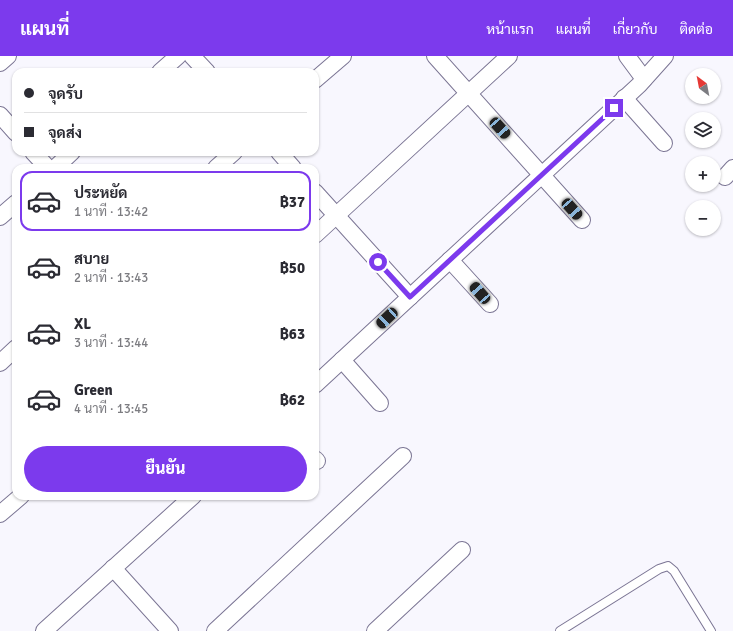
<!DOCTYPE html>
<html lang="th">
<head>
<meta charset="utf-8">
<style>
  :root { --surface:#fff; --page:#f7f7f7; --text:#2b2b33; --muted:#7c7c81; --line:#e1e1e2; --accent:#7c3aed }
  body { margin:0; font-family:Signika,Sarabun,sans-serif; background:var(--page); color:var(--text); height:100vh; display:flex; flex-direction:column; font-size:15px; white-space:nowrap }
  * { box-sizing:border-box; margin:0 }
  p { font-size:13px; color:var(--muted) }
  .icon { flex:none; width:22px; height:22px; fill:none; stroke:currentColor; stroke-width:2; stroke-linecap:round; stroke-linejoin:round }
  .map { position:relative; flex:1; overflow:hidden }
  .details { position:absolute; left:12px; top:108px; width:307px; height:336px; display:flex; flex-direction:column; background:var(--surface); border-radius:12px; box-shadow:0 1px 3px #0004 }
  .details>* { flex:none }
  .top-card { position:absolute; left:12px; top:12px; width:307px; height:88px; border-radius:12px; box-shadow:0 1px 3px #0004; display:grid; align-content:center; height:88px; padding:0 12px; background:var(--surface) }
  .needle { width:26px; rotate:328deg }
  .controls { position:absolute; left:685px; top:12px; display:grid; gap:8px }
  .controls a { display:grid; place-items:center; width:36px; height:36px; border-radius:50%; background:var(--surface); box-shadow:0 1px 3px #0004; font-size:20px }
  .end { position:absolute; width:18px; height:18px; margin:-9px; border:5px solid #7c3aed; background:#fff; box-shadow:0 0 0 2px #fff }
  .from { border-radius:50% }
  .car { position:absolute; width:12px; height:24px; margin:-12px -6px; border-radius:5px; box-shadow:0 0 3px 1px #0007; background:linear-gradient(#222 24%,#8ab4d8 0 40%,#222 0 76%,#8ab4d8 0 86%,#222 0) }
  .top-card b { display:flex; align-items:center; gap:14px; height:38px; font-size:15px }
  .top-card b+b { border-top:1px solid var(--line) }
  .top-card i { width:10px; height:10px; background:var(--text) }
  ul { padding:7px 0 0; list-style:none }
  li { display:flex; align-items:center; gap:12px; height:60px; margin:0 8px 6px; padding:0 4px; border:2px solid transparent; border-radius:12px }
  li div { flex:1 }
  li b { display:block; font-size:15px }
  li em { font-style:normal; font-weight:800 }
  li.current { border-color:var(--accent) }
  li>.icon { width:36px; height:36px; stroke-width:1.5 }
  .action { display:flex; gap:8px; margin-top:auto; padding:8px 12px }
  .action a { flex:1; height:46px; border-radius:24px; background:var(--accent); color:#fff; font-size:16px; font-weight:800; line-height:46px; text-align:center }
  header { display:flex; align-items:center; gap:24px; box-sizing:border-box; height:56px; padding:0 20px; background:var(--accent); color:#fff }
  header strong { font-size:19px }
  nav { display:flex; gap:22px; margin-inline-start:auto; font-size:14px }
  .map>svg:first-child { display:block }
</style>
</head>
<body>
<header>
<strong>แผนที่</strong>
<nav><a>หน้าแรก</a><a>แผนที่</a><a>เกี่ยวกับ</a><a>ติดต่อ</a></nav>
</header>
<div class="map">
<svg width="733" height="575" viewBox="0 0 733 575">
  <rect width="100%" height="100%" fill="#f8f7fe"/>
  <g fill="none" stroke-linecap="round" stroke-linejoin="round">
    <!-- lane casing -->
    <g stroke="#7b7594" stroke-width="10">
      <path id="lane" d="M560,575L659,513L668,510L674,515L711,575"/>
    </g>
    <!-- street casing -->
    <g stroke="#7b7594" stroke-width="18">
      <g id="street">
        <path d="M192,0L207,16"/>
        <path d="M435,0L582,164"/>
        <path d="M627,0L644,23"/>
        <path d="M0,7L8,0"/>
        <path d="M160,16L178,0"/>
        <path d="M315,24L343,0"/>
        <path d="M624,42L664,87"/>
        <path d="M0,59L16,77"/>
        <path d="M33,96L48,112"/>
        <path d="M279,96L293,112"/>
        <path d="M55,112L72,96"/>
        <path d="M216,112L234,96"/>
        <path d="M725,121L733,112"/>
        <path d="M315,136L410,241"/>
        <path d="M0,161L16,147"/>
        <path d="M315,179L509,0"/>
        <path d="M450,204L490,248"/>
        <path d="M342,304L380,347"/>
        <path d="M0,307L16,292"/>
        <path d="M315,329L639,29L665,0"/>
        <path d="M315,403L317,405"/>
        <path d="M0,458L21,440"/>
        <path d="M113,512L170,575"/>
        <path d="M44,575L193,440"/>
        <path d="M215,575L403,400"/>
        <path d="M375,575L462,494"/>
      </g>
    </g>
    <!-- lane -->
    <use href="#lane" stroke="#fff" stroke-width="8"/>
    <!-- street -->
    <use href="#street" stroke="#fff" stroke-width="16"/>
  </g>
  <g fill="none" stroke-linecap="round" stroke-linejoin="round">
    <!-- route -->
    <path stroke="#7c3aed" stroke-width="5" d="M378,206L410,241L614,52"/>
  </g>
</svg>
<div class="controls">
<a><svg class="needle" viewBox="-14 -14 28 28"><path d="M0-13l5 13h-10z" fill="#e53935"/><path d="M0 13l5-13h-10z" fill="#7c7c81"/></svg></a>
<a><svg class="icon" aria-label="layers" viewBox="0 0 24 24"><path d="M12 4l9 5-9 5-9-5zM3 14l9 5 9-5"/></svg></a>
<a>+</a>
<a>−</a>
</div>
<i class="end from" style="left:378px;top:206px"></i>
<i class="end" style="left:614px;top:52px"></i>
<i class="car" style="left:500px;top:72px;rotate:138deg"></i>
<i class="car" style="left:572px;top:153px;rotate:138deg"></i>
<i class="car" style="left:480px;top:237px;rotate:319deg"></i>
<i class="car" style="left:387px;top:262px;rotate:227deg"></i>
<div class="top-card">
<b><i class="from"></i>จุดรับ</b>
<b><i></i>จุดส่ง</b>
</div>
<section class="details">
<ul>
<li class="current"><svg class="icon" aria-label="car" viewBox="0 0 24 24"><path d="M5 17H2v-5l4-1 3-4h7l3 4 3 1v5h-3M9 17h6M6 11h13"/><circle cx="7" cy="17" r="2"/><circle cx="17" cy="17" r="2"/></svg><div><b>ประหยัด</b><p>1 นาที · 13:42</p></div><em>฿37</em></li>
<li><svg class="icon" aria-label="car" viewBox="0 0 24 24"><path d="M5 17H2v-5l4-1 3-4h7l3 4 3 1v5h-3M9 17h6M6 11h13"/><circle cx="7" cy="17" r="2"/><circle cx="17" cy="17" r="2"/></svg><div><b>สบาย</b><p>2 นาที · 13:43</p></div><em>฿50</em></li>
<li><svg class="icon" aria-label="car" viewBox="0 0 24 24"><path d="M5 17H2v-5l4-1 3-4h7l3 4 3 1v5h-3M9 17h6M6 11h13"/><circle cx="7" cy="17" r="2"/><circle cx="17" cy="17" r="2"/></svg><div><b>XL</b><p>3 นาที · 13:44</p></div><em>฿63</em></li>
<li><svg class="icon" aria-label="car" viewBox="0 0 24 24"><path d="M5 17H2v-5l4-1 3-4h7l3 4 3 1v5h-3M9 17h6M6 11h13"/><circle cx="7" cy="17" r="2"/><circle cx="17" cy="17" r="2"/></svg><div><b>Green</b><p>4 นาที · 13:45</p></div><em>฿62</em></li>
</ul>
<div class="action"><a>ยืนยัน</a></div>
</section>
</div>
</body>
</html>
